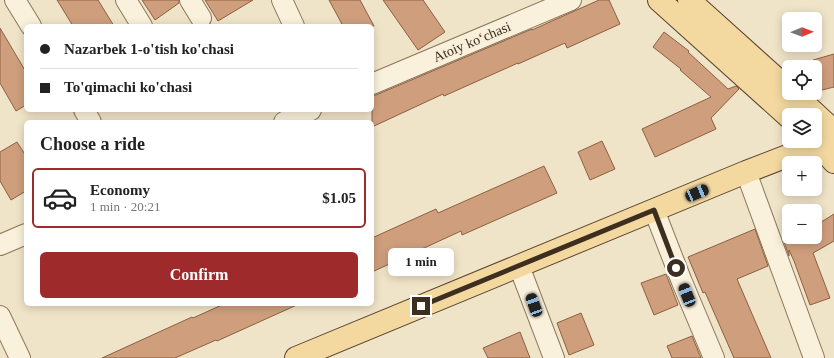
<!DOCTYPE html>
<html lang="en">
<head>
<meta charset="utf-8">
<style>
  :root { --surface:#fff; --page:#f2f2f2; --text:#222; --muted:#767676; --line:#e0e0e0; --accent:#9e2a2b }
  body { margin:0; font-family:Georgia,serif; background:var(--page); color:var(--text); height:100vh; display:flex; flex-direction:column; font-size:15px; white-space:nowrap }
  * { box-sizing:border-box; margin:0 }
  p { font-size:13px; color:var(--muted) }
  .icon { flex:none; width:22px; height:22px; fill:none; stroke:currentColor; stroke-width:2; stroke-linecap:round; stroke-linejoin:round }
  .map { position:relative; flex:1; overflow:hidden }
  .panel { position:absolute; left:24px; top:120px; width:350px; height:186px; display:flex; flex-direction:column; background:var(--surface); border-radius:6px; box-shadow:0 2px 10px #0003 }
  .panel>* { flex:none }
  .banner { position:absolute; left:24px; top:24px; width:350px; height:88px; border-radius:6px; box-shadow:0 2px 10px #0003; display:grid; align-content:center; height:88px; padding:0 16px; background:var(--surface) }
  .needle { width:26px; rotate:89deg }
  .controls { position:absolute; left:782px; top:12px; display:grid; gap:8px }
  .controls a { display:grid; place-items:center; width:40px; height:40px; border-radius:6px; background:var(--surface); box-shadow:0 2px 10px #0003; font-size:20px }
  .end { position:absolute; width:18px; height:18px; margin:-9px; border:5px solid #3d2e20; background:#fff; box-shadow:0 0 0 2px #fff }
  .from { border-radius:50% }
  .bubble { position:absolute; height:28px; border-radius:6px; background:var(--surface); box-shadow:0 2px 10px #0003; font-size:13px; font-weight:700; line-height:28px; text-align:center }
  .car { position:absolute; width:12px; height:24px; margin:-12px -6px; border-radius:5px; box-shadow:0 0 3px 1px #0007; background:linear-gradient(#222 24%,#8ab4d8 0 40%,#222 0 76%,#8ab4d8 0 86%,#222 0) }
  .banner b { display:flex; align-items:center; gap:14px; height:38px; font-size:15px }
  .banner b+b { border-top:1px solid var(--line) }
  .banner i { width:10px; height:10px; background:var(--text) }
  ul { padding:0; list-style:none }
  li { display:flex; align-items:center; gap:12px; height:60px; margin:0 8px 6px; padding:0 8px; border:2px solid transparent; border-radius:6px }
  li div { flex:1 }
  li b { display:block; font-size:15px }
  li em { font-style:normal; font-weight:700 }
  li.selected { border-color:var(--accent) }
  li>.icon { width:36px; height:36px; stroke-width:1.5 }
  h2 { padding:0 16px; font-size:18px; line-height:48px }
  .cta { display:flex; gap:8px; margin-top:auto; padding:8px 16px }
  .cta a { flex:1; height:46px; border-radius:6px; background:var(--accent); color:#fff; font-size:16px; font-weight:700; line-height:46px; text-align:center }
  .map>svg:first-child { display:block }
</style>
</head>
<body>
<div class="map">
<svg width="834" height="358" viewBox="0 0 834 358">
  <rect width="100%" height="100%" fill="#f0e4c8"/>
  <!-- building -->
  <g fill="#cf9f7d" stroke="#8d5f41">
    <path d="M57,0H98L114,26H73Z"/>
    <path d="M142,0H179V3L155,20Z"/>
    <path d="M205,0H253L218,21Z"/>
    <path d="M329,0H360L374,26H343Z"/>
    <path d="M383,0H423L445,32L418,50Z"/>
    <path d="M599,0H609L620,24L567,48L565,43L518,64V63L444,96L443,94L372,127V95H376L532,29V30Z"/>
    <path d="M0,28L26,72V105L16,111L0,83Z"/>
    <path d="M664,32L689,51L688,52L728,89L736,86L739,89L711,118L716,129L655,157L642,129L711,97L680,70L681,69L653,47Z"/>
    <path d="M834,54V87L822,90L813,60Z"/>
    <path d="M602,141L615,169L590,180L578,152Z"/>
    <path d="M17,142L26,156V191L11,200L0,181V152Z"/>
    <path d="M544,166L557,193L462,235L461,231L372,272V238L436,209L438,213Z"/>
    <path d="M834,214V241L813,253L830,298L810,305L794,261L789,250V256L783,239L789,236V243L798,237H815V226Z"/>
    <path d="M755,229L768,266L737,279L771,358H734L705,292L703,293L688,257Z"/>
    <path d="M666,274L678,305L654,315L641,283Z"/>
    <path d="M224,304H299L217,341L216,340L175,358H102L192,317L193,318Z"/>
    <path d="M581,313L594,345L569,355L557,323Z"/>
    <path d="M520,332L530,358H488L483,348Z"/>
    <path d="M692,336L701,358H672L667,346Z"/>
  </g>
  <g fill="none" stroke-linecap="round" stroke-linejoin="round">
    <!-- minor casing -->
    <g stroke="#8d765c" stroke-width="22">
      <g id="minor">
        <path d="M15,0L31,26"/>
        <path d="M126,0L142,26"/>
        <path d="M190,0L201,18"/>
        <path d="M282,0L294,26"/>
        <path d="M372,84L571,0"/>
        <path d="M84,110L91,122"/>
        <path d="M284,122L311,110"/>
        <path d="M746,172L814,358"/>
        <path d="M654,210L682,282L714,358"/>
        <path d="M0,245L26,234"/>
        <path d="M519,266L554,358"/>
        <path d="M0,316L20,358"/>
      </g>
    </g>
    <!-- major casing -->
    <g stroke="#5b4430" stroke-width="24">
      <g id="major">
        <path d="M659,0L789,117"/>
        <path d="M689,0L789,90"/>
        <path d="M793,93L834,131"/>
        <path d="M815,140L834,162"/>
        <path d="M296,358L746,172L834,138"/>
      </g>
    </g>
    <!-- minor -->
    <use href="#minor" stroke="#faf1dc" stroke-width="20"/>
    <!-- major -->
    <use href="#major" stroke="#f3d9a0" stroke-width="22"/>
  </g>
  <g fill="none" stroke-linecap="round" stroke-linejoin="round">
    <!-- route -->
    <path stroke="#3d2e20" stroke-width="5" d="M421,306L654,210L676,268"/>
  </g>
  <g text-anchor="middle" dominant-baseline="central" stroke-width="3" stroke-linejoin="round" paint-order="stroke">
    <!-- street labels -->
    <g font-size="14" fill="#3d2e20" stroke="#f7eed8">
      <text transform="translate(472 42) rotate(-23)">Atoiy koʻchasi</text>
    </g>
  </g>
</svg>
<div class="controls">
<a><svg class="needle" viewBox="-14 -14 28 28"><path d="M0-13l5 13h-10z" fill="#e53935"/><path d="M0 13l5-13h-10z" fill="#767676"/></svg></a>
<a><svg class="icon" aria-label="locate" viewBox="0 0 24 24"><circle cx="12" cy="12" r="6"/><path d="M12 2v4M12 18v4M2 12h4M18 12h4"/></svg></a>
<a><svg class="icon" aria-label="layers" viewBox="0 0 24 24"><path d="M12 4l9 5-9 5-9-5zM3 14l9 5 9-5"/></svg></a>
<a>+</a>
<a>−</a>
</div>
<i class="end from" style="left:676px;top:268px"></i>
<i class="end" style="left:421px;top:306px"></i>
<div class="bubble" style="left:388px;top:248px;width:66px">1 min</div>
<i class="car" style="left:697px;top:193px;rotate:67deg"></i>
<i class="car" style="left:687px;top:295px;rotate:338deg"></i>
<i class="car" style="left:534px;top:305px;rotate:340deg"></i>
<div class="banner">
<b><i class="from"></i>Nazarbek 1-o'tish ko'chasi</b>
<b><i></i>To'qimachi ko'chasi</b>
</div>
<section class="panel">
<h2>Choose a ride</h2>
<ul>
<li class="selected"><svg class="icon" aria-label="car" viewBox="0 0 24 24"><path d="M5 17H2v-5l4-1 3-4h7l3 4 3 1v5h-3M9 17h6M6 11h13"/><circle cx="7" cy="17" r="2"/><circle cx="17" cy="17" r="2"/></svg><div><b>Economy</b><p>1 min · 20:21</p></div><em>$1.05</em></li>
</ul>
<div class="cta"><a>Confirm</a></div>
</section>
</div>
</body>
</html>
